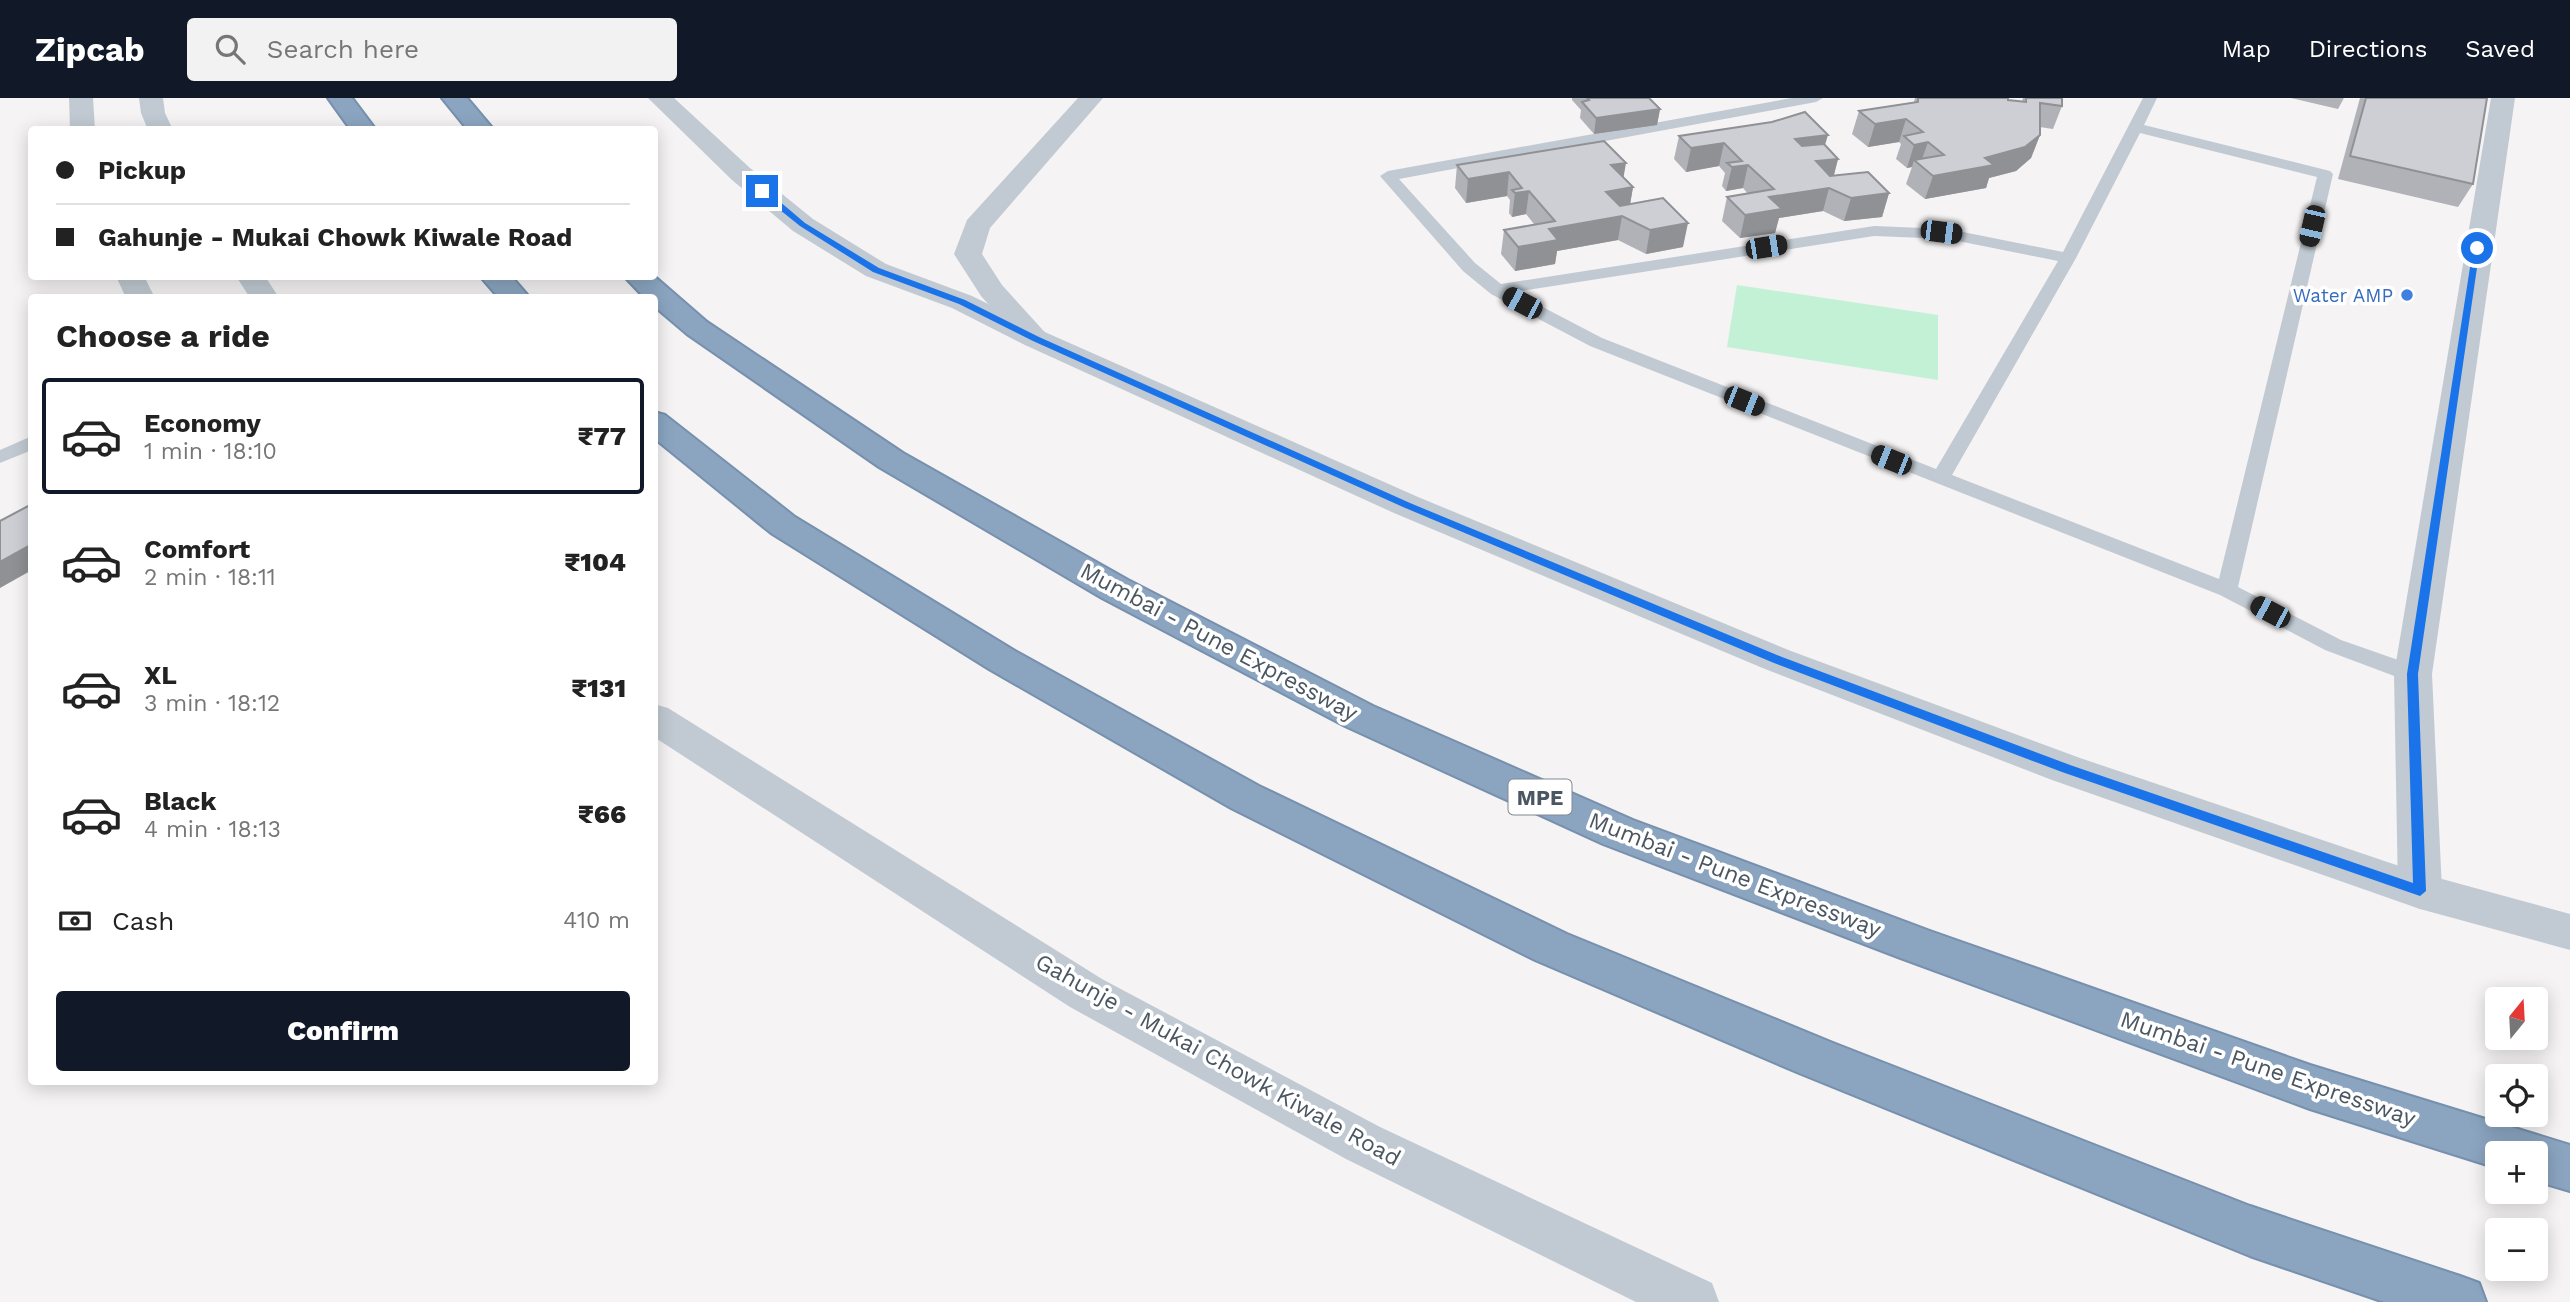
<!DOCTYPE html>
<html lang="en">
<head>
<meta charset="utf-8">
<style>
  :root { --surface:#fff; --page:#f2f2f2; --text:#222; --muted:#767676; --line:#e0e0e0; --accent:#111827 }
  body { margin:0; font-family:"Work Sans",sans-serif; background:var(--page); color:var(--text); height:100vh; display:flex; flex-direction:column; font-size:26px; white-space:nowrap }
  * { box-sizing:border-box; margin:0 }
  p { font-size:23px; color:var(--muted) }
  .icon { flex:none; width:38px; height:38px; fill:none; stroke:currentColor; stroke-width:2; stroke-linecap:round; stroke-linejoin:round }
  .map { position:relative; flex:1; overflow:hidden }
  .drawer { position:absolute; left:28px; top:196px; width:630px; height:791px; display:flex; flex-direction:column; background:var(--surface); border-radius:7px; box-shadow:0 4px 18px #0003 }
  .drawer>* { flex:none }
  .hud { position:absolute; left:28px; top:28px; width:630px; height:154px; border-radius:7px; box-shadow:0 4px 18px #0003; display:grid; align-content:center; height:154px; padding:0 28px; background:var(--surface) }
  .needle { width:46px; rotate:18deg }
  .tools { position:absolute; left:2485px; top:889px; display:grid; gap:14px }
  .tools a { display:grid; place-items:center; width:63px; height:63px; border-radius:7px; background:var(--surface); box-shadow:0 4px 18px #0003; font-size:35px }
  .end { position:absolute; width:32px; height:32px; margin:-16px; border:9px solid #1a73e8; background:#fff; box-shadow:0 0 0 4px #fff }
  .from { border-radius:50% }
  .car { position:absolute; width:21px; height:42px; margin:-21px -10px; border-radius:9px; box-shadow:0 0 5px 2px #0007; background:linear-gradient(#222 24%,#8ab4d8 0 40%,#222 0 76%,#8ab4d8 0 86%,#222 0) }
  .hud b { display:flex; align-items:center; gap:24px; height:66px; font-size:26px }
  .hud b+b { border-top:2px solid var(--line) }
  .hud i { width:18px; height:18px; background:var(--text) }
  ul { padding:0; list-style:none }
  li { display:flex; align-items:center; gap:21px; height:116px; margin:0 14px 10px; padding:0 14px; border:4px solid transparent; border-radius:7px }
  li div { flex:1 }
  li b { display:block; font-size:26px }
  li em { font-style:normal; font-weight:800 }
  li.on { border-color:var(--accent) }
  li>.icon { width:63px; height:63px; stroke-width:1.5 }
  h2 { padding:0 28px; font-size:32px; line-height:84px }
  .pay { display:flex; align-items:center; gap:18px; height:77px; padding:0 28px; font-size:26px }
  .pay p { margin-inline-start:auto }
  .cta { display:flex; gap:14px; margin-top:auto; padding:14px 28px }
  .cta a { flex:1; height:80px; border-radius:7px; background:var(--accent); color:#fff; font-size:28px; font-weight:800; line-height:80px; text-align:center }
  header { display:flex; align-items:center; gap:42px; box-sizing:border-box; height:98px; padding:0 35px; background:var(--accent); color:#fff }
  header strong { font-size:33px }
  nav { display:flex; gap:38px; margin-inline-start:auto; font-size:24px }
  .search { width:490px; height:63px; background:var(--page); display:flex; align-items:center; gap:18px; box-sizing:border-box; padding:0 24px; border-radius:7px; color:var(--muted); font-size:26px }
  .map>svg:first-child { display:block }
</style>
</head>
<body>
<header>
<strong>Zipcab</strong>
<div class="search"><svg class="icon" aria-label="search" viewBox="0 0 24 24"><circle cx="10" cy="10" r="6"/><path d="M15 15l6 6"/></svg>Search here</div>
<nav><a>Map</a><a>Directions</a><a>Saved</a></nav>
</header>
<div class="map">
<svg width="2570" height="1204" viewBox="0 0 2570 1204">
  <rect width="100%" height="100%" fill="#f5f3f3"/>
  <!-- green -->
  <path fill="#c3f1d5" d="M1737,187L1938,217V282L1727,249Z"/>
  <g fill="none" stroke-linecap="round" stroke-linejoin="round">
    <!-- motorway casing -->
    <g stroke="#7690ad" stroke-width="4">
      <g id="motorway">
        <path d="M328,0H352L376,32H351Z"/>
        <path d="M442,0H467L494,32H468Z"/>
        <path d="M480,178H511L530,200H499Z"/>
        <path d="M624,178H654L707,224L903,355L1128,482L1373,608L1633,722L1930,833L2310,967L2570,1047V1093L2536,1083V1055H2497V1070L2310,1011L1898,859L1603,746L1345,628L1102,500L879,369L687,236L654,208V200H645Z"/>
        <path d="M654,314L665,317L795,419L1015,553L1259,688L1567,836L1833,945L2250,1108L2460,1178L2479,1185L2486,1204H2384L2250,1158L1799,975L1535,862L1231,710L989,571L771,435L654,340Z"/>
      </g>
    </g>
    <!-- service -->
    <g fill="#c1cad2" fill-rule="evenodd">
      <path d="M1792,0H1823L1816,4L1399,81L1475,165L1501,186L1874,128L1948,131L2063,154L2143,0H2157L2144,27L2330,73L2333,76L2238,489L2341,542L2421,570L2424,576L2421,582L2413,584L2405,582L2325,552L2220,497L1590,248L1491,196L1463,173L1380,78L1388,73ZM2140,35L2317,79L2219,481L1952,377L2076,160ZM1874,138L1948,141L2058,163L1936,371L1602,240L1514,194Z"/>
      <path d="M32,338V352L0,365V352Z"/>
    </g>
    <!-- minor -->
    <g fill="#c1cad2" fill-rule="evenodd">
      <path d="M69,0H93L95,32H70Z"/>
      <path d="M1078,0H1103L990,130L982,156L1002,187L1051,241L1047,247L1036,250L1025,247L981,198L954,156L967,122Z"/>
      <path d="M2491,0H2515L2432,576L2442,793L2435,805L2420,811L2405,805L2398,793L2394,576Z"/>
      <path d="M116,178H144L155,200H126Z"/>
    </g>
    <!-- tertiary -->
    <g fill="#c1cad2" fill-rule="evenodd">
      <path d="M139,0H163L165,15L173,32H148L141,15Z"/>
      <path d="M648,0H674L750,70L813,121L886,166L972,198L1047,235L1418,399L1791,553L2080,660L2420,775L2570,816V852L2420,811L2052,682L1765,571L1394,415L1025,247L952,210L866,178L793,133L732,82Z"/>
      <path d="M236,178H265L279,200H250Z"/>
      <path d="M654,606L668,610L1102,881L1380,1029L1712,1185L1719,1204H1636L1346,1061L1070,909L654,639Z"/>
    </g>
    <!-- motorway -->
    <use href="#motorway" fill="#8ba5c1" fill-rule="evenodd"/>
  </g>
  <!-- wall -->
  <g fill="#b0b2b7">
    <path d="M1572,0H1649L1660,11L1657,27L1594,36L1580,20L1581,12L1572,2Z"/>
    <path d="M1915,0H2008V2L2022,3L2023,0H2062V8L2053,31L2040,29V37L2031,60L2016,73L1989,80L1986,90L1925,101L1906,86L1912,69L1907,70L1896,61L1901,46L1899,44L1868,49L1852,36L1859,13L1914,4Z"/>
    <path d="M2291,0H2344L2338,11Z"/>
    <path d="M2360,0H2487L2473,86L2458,109L2338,81Z"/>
    <path d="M1679,38L1825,47L1838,61L1834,77L1889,95L1882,119L1844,123L1823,113L1779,120L1775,135L1740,140L1722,123L1727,99L1748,96L1743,90L1726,93L1722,88L1725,75L1719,68L1686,74L1674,61Z"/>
    <path d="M1457,67L1623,79L1633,89L1630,106L1683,149L1646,156L1618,142L1557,153L1555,166L1515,173L1501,156L1504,132L1534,126L1526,116L1512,119L1509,115L1510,102L1507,98L1466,105L1455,90Z"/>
  </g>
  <!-- shaded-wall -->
  <g fill="#909195">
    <path d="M1660,11L1657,27L1594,36L1596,20Z"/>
    <path d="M1906,21L1899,44L1868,49L1875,26Z"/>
    <path d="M1828,37L1821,60L1789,64L1795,41Z"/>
    <path d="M2040,37L2031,60L2016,73L1989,80L1986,90L1925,101L1933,78L1985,60Z"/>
    <path d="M1928,44L1920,67L1914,62L1912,69L1907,70L1914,47Z"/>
    <path d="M1724,45L1719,68L1686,74L1691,50Z"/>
    <path d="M1838,61L1832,84L1816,63Z"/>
    <path d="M1626,65L1622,88L1611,67Z"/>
    <path d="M1748,67L1743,90L1726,93L1732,69Z"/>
    <path d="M1509,74L1507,98L1466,105L1468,81Z"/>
    <path d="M1633,89L1629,113L1602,118L1606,94Z"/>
    <path d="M1829,90L1823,113L1779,120L1775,135L1740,140L1745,117L1769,99Z"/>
    <path d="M1529,93L1526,116L1512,119L1515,95Z"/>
    <path d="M1889,95L1882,119L1844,123L1851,100Z"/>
    <path d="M1622,118L1618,142L1557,153L1555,166L1515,173L1518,149L1549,131Z"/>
    <path d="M1688,125L1683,149L1646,156L1650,132Z"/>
    <path d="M32,446V472L0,490V464Z"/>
  </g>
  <!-- building -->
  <g fill="#cdcfd5" stroke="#909195" stroke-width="2">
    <path d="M1587,0H1649L1660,11L1596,20L1582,4L1589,2Z"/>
    <path d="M1918,0H2008V2L2026,4V0H2062V8L2040,5V37L2025,49L1985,60L1994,67L1933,78L1914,62L1944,57L1928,44L1914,47L1904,38L1923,34L1906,21L1875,26L1859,13L1918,4Z"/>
    <path d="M2366,0H2487L2473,86L2350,58Z"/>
    <path d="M1805,14L1828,37L1795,41L1802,48L1824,46L1838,61L1816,63L1830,78L1868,74L1889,95L1851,100L1829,90L1769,99L1782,111L1745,117L1727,99L1774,91L1748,67L1732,69L1727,65L1742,63L1724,45L1691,50L1679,38L1772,24Z"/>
    <path d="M1604,43L1626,65L1611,67L1633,89L1606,94L1620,108L1663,100L1688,125L1650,132L1622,118L1549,131L1558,142L1518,149L1504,132L1555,123L1529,93L1515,95L1512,92L1522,90L1509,74L1468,81L1457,67Z"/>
    <path d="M32,406V446L0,464V423Z"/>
  </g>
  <!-- route -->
  <path fill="#1a73e8" d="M759,91H765L805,125L879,170L965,202L1039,239L1410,405L1782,559L2070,667L2413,785L2407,576L2473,150L2480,149L2418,576L2426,793L2420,798L2062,674L1774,565L1403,409L1033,243L959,206L873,174L800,128L759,95Z"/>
  <!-- markers -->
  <circle fill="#3f7fe0" stroke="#fff" stroke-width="2.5" cx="2407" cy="197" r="7"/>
  <g text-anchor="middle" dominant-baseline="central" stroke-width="7" stroke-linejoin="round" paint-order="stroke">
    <!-- far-shop labels -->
    <g font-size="19" fill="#366cbe" stroke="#fff" text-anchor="end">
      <text x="2393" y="197">Water AMP</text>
    </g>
    <!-- shield labels -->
    <rect fill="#fff" stroke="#808990" stroke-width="2" x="1508.5" y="681.5" width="63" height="35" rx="5"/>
    <g font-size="21" font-weight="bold" fill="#4a5661">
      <text x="1540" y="699">MPE</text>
    </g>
    <!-- street labels -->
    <g font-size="23" fill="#4a5661" stroke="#fff">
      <text transform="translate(1219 544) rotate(28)">Mumbai - Pune Expressway</text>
      <text transform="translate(1735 777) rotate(21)">Mumbai - Pune Expressway</text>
      <text transform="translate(1218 962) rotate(29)">Gahunje - Mukai Chowk Kiwale Road</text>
      <text transform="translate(2268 971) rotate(19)">Mumbai - Pune Expressway</text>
    </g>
  </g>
</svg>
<div class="tools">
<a><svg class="needle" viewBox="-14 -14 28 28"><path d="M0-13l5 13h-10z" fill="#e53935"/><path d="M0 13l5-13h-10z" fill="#767676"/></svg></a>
<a><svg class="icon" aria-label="locate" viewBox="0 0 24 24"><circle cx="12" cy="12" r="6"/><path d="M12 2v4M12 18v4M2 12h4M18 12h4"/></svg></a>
<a>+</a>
<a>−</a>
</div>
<i class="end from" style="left:2477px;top:150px"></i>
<i class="end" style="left:762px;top:93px"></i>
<i class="car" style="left:2312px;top:128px;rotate:193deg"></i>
<i class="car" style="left:1941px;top:134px;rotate:97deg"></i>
<i class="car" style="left:1766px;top:149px;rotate:81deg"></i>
<i class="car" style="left:1522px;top:205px;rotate:298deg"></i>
<i class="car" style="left:1744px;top:303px;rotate:112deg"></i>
<i class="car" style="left:1891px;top:362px;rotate:292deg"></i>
<i class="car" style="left:2270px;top:514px;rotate:298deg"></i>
<div class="hud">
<b><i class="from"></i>Pickup</b>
<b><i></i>Gahunje - Mukai Chowk Kiwale Road</b>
</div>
<section class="drawer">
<h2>Choose a ride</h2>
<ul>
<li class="on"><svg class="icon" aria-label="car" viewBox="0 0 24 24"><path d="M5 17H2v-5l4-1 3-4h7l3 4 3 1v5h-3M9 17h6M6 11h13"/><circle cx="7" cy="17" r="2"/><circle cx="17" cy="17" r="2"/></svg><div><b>Economy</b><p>1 min · 18:10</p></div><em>₹77</em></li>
<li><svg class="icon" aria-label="car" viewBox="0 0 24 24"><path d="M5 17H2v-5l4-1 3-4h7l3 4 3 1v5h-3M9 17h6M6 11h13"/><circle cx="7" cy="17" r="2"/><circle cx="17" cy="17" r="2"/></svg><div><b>Comfort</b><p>2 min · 18:11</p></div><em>₹104</em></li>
<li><svg class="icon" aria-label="car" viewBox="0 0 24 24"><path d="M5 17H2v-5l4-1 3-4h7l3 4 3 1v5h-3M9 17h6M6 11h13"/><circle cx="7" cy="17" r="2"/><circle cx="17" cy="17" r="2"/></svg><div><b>XL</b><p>3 min · 18:12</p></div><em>₹131</em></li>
<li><svg class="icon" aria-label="car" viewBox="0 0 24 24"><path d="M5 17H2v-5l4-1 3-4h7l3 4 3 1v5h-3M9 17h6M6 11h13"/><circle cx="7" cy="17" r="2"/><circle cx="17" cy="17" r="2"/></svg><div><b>Black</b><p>4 min · 18:13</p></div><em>₹66</em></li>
</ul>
<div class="pay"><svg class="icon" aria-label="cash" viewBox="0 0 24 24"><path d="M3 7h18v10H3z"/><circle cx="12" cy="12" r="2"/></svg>Cash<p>410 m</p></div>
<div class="cta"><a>Confirm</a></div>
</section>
</div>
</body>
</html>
